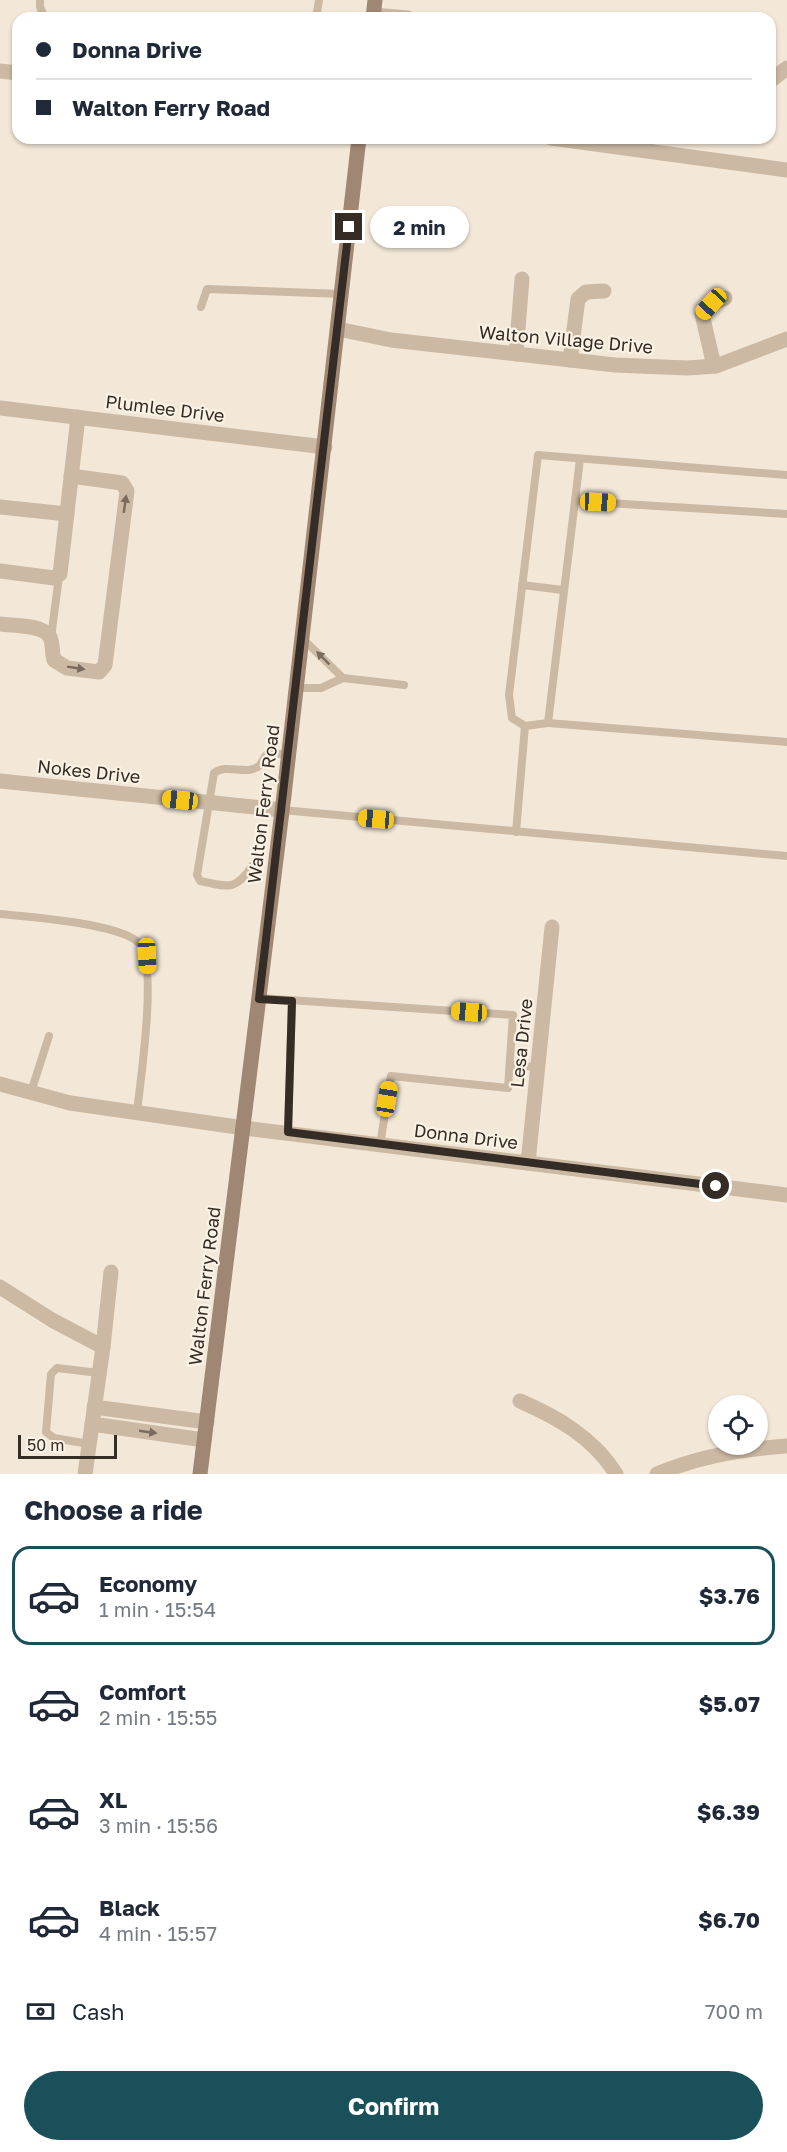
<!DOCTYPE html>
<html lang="en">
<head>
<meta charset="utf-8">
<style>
  :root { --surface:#fff; --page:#f6f6f7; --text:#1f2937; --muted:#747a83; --line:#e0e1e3; --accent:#19505a }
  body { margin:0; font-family:"Golos Text",sans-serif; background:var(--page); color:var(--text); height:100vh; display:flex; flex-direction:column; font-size:22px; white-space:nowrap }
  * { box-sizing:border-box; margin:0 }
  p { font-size:20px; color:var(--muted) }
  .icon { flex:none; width:33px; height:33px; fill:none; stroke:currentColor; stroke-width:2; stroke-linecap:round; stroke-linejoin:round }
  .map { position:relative; height:1474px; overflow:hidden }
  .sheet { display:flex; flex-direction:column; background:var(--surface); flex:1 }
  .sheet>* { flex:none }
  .banner { position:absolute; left:12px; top:12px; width:764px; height:132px; border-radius:18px; box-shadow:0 2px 4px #0004; display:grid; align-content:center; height:132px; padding:0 24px; background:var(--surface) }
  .fabs { position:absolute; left:708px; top:1395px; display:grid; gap:12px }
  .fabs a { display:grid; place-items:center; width:60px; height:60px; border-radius:50%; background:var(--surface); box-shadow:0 2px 4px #0004; font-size:30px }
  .scale { position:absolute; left:18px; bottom:15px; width:99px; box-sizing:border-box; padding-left:6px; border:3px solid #362c26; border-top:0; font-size:16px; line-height:21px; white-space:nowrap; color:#362c26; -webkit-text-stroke:4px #faf2e4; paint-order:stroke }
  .end { position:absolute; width:27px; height:27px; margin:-14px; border:8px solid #362c26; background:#fff; box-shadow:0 0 0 3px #fff }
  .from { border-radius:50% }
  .bubble { position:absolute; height:42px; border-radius:21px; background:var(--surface); box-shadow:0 2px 4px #0004; font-size:20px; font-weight:700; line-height:42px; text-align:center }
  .car { position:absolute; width:18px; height:36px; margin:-18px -9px; border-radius:8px; box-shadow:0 0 4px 2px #0007; background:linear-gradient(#f5c518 24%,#345 0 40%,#f5c518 0 76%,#345 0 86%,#f5c518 0) }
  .banner b { display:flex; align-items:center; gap:21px; height:57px; font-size:22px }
  .banner b+b { border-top:2px solid var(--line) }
  .banner i { width:15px; height:15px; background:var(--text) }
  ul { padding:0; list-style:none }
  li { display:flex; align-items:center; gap:18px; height:99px; margin:0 12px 9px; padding:0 12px; border:3px solid transparent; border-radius:18px }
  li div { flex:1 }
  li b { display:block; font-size:22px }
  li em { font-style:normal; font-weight:700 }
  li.on { border-color:var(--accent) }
  li>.icon { width:54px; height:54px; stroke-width:1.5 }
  h2 { padding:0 24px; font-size:27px; line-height:72px }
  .pay { display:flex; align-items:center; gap:15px; height:66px; padding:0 24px; font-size:22px }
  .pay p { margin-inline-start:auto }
  .button { display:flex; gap:12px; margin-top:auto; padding:12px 24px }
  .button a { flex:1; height:69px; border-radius:36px; background:var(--accent); color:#fff; font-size:24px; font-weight:700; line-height:69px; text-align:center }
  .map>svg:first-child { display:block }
</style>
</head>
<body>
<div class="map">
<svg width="787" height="1474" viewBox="0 0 787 1474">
  <rect width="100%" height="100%" fill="#f3e8d8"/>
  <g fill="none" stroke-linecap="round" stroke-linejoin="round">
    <!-- lane -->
    <g stroke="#cbb9a3" stroke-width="8">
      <path d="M40,0V7L45,18"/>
      <path d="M316,18L319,0"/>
      <path d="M201,307L207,289L342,294"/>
      <path d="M575,501L580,459"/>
      <path d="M522,585L563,590"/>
      <path d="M51,638L59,576"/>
      <path d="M302,638L343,678"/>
      <path d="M297,688H321L343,678L404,685"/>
      <path d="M548,723L787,742"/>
      <path d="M525,726L512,718L509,695L538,455L787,475"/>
      <path d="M282,810L787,856"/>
      <path d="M516,832L525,726L548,723L575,501L787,514"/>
      <path d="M252,866C236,891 228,887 200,881L197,875L214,773C227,763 247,776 259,766C262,763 264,757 267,754H289"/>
      <path d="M0,914C31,917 116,923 138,942C159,959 140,1083 137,1112"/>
      <path d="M259,998L513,1015L508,1088L391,1076L380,1145"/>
      <path d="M510,1065L538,1067"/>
      <path d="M31,1092L49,1036"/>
      <path d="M288,1132L292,1001"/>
      <path d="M89,1444L54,1438L46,1432L51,1374L57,1368L99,1373"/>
    </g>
    <!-- street -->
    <g stroke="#cbb9a3" stroke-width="15">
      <path d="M373,15L408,18"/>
      <path d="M0,71L18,73"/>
      <path d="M770,81L787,68"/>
      <path d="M551,138L787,170"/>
      <path d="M338,329L391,340L615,365L687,368L716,366L787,339"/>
      <path d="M516,354L522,279"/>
      <path d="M570,360L578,299L586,292L604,291"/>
      <path d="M714,366L702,314L711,304L725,298"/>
      <path d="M0,408L325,447"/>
      <path d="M0,507L67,514"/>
      <path d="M0,571L54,578L60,574L78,417"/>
      <path d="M0,624C13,626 43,624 50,637C53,643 52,654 54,660L67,668L99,672L105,665L127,491L122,483L71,476"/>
      <path d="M0,781L282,810"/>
      <path d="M0,1084L70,1103L244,1128L787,1195"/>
      <path d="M528,1163L552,927"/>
      <path d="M0,1287L52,1320L103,1347L85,1474"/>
      <path d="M103,1347L111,1272"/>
      <path d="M520,1401C557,1417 594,1438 616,1474"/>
      <path d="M94,1407L207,1422"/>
      <path d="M92,1424L204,1440"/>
      <path d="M657,1474C699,1456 742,1449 787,1446"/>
    </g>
    <!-- secondary -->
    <g stroke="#9f8774" stroke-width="15">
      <path d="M373,18L375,0"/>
      <path d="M200,1474L284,795L359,138"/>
    </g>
  </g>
  <!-- one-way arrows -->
  <defs><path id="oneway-solid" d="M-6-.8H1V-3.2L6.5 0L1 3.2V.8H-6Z" transform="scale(1.5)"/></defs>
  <g fill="#796b5e">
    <use href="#oneway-solid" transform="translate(125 504) rotate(-82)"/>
    <use href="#oneway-solid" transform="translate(323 658) rotate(-135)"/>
    <use href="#oneway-solid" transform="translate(76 668) rotate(9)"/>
    <use href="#oneway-solid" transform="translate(148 1432) rotate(8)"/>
  </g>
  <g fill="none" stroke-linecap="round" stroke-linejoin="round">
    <!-- route -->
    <path stroke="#362c26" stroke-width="8" d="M349,227L259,999L292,1001L288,1132L716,1186"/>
  </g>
  <g text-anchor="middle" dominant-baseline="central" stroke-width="4.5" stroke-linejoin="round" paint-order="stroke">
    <!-- street labels -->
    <g font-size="18" fill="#362c26" stroke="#faf2e4">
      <text transform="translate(566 339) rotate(5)">Walton Village Drive</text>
      <text transform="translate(165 408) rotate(7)">Plumlee Drive</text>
      <text transform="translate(89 771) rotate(6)">Nokes Drive</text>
      <text transform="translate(263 804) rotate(-83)">Walton Ferry Road</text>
      <text transform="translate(521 1043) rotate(-84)">Lesa Drive</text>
      <text transform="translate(466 1136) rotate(7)">Donna Drive</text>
      <text transform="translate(204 1286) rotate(-83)">Walton Ferry Road</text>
    </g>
  </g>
</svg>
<div class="fabs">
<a><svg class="icon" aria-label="locate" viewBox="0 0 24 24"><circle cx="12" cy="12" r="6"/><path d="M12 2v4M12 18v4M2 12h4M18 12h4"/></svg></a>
</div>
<div class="scale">50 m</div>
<i class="end from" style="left:716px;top:1186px"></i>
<i class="end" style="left:349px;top:227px"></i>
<div class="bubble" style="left:370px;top:206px;width:99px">2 min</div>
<i class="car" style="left:711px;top:304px;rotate:223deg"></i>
<i class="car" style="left:598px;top:502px;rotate:93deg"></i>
<i class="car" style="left:180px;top:800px;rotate:276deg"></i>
<i class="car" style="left:376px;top:819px;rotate:275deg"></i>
<i class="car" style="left:147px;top:956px;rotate:177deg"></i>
<i class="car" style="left:469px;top:1012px;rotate:274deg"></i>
<i class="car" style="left:387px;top:1099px;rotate:9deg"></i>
<div class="banner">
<b><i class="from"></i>Donna Drive</b>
<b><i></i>Walton Ferry Road</b>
</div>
</div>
<section class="sheet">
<h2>Choose a ride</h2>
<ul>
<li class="on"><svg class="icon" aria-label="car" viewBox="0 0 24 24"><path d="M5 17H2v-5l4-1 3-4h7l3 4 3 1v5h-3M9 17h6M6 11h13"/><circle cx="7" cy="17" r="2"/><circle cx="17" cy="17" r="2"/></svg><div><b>Economy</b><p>1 min · 15:54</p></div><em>$3.76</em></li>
<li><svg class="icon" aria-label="car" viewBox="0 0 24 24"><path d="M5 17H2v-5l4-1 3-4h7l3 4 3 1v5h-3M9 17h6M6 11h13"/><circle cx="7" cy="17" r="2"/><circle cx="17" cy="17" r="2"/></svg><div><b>Comfort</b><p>2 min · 15:55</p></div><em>$5.07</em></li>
<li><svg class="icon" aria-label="car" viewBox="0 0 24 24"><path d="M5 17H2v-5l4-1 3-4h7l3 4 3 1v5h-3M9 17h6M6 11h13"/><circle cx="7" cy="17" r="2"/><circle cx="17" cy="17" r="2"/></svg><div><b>XL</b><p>3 min · 15:56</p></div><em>$6.39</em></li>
<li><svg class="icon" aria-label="car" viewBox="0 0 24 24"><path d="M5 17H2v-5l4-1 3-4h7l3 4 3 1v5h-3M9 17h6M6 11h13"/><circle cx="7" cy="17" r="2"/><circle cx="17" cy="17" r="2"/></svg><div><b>Black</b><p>4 min · 15:57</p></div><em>$6.70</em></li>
</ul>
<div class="pay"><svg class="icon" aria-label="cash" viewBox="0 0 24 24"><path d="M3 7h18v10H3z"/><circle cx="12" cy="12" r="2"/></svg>Cash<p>700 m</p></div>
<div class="button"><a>Confirm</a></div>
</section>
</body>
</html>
